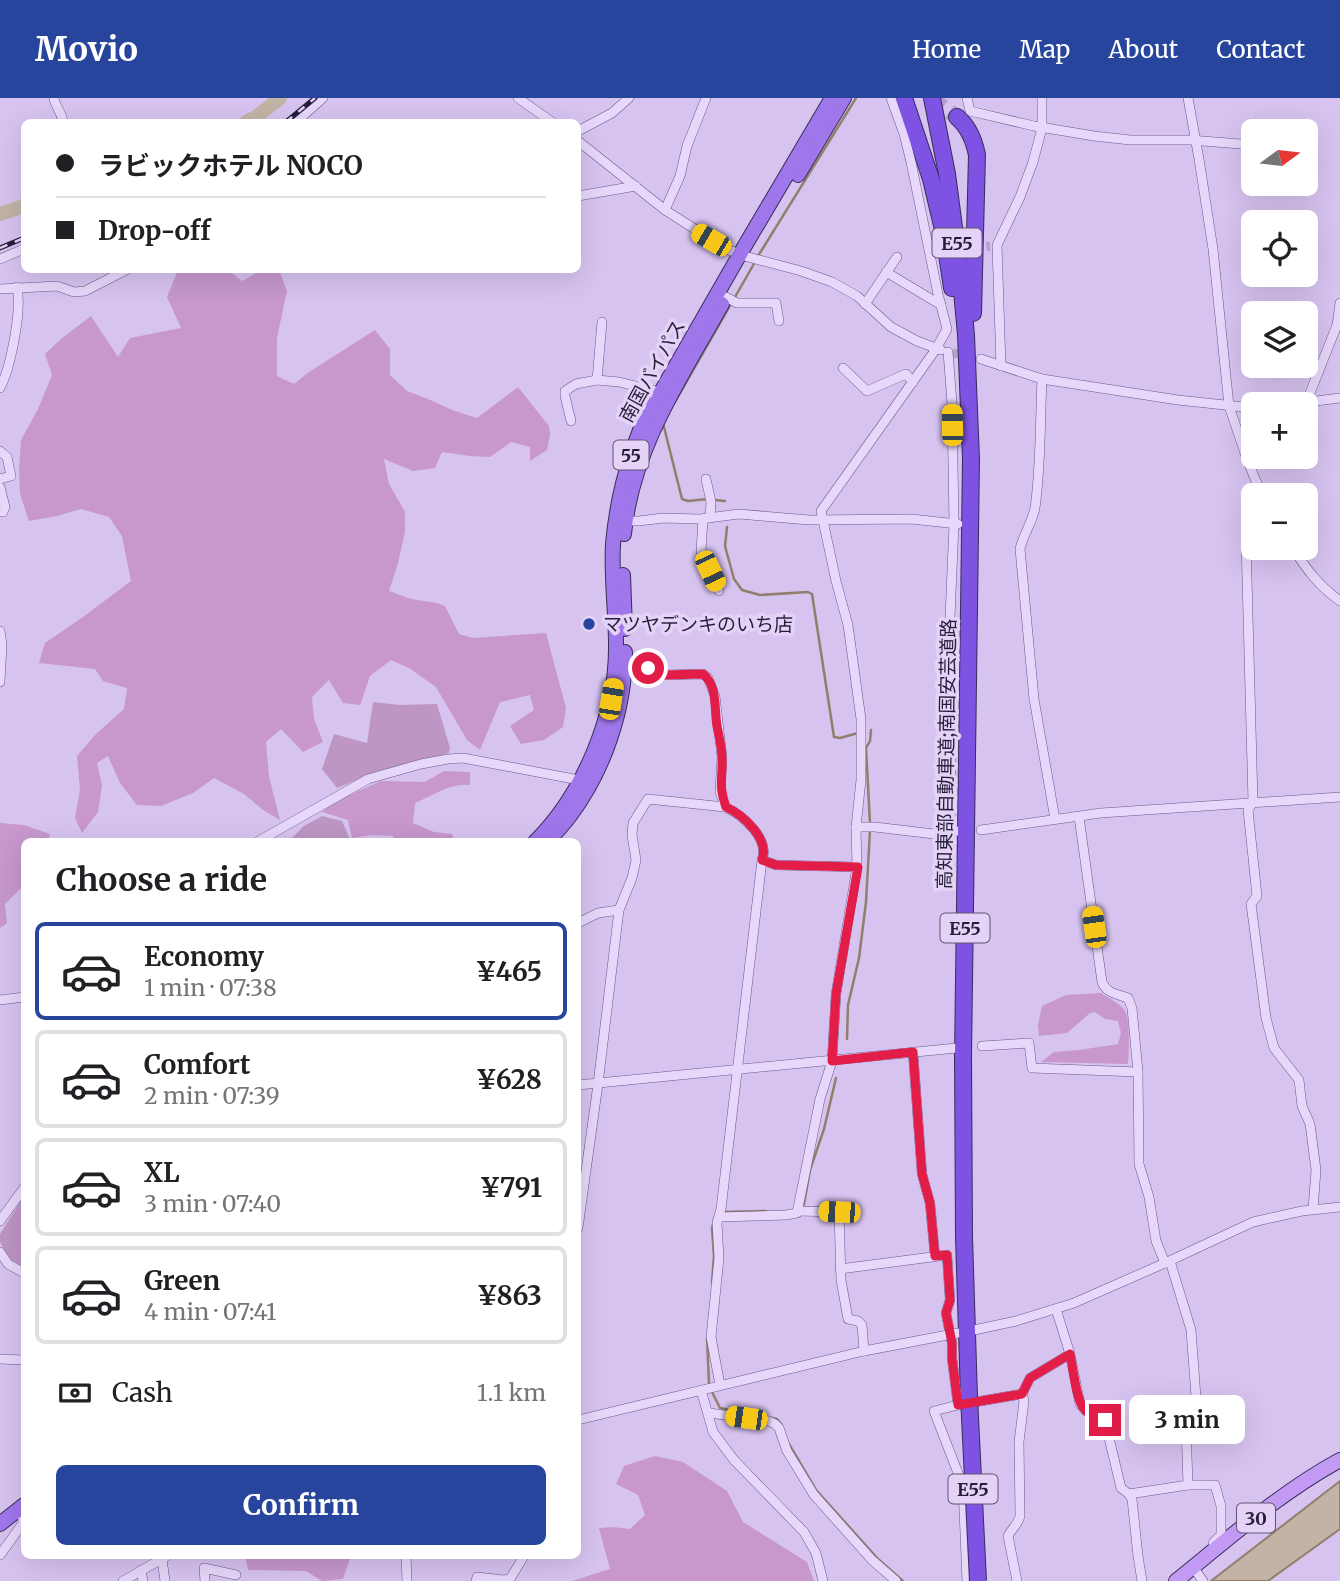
<!DOCTYPE html>
<html lang="en">
<head>
<meta charset="utf-8">
<style>
  :root { --surface:#fff; --page:#f6f6f6; --text:#202124; --muted:#757577; --line:#e0e0e0; --accent:#27459c }
  body { margin:0; font-family:Merriweather,"Noto Sans JP",serif; background:var(--page); color:var(--text); height:100vh; display:flex; flex-direction:column; font-size:26px; white-space:nowrap }
  * { box-sizing:border-box; margin:0 }
  p { font-size:23px; color:var(--muted) }
  .icon { flex:none; width:38px; height:38px; fill:none; stroke:currentColor; stroke-width:2; stroke-linecap:round; stroke-linejoin:round }
  .map { position:relative; flex:1; overflow:hidden }
  .side { position:absolute; left:21px; top:740px; width:560px; height:721px; display:flex; flex-direction:column; background:var(--surface); border-radius:10px; box-shadow:0 7px 28px #0002 }
  .side>* { flex:none }
  .banner { position:absolute; left:21px; top:21px; width:560px; height:154px; border-radius:10px; box-shadow:0 7px 28px #0002; display:grid; align-content:center; height:154px; padding:0 35px; background:var(--surface) }
  .needle { width:46px; rotate:75deg }
  .buttons { position:absolute; left:1241px; top:21px; display:grid; gap:14px }
  .buttons a { display:grid; place-items:center; width:77px; height:77px; border-radius:10px; background:var(--surface); box-shadow:0 7px 28px #0002; font-size:35px }
  .end { position:absolute; width:32px; height:32px; margin:-16px; border:9px solid #e11d48; background:#fff; box-shadow:0 0 0 4px #fff }
  .from { border-radius:50% }
  .bubble { position:absolute; height:49px; border-radius:10px; background:var(--surface); box-shadow:0 7px 28px #0002; font-size:23px; font-weight:700; line-height:49px; text-align:center }
  .car { position:absolute; width:21px; height:42px; margin:-21px -10px; border-radius:9px; box-shadow:0 0 5px 2px #0007; background:linear-gradient(#f5c518 24%,#345 0 40%,#f5c518 0 76%,#345 0 86%,#f5c518 0) }
  .banner b { display:flex; align-items:center; gap:24px; height:66px; font-size:26px }
  .banner b+b { border-top:2px solid var(--line) }
  .banner i { width:18px; height:18px; background:var(--text) }
  ul { padding:0; list-style:none }
  li { display:flex; align-items:center; gap:21px; height:98px; margin:0 14px 10px; padding:0 21px; border:4px solid var(--line); border-radius:10px }
  li div { flex:1 }
  li b { display:block; font-size:26px }
  li em { font-style:normal; font-weight:700 }
  li.selected { border-color:var(--accent) }
  li>.icon { width:63px; height:63px; stroke-width:1.5 }
  h2 { padding:0 35px; font-size:32px; line-height:84px }
  .pay { display:flex; align-items:center; gap:18px; height:77px; padding:0 35px; font-size:26px }
  .pay p { margin-inline-start:auto }
  .action { display:flex; gap:14px; margin-top:auto; padding:14px 35px }
  .action a { flex:1; height:80px; border-radius:10px; background:var(--accent); color:#fff; font-size:28px; font-weight:700; line-height:80px; text-align:center }
  header { display:flex; align-items:center; gap:42px; box-sizing:border-box; height:98px; padding:0 35px; background:var(--accent); color:#fff }
  header strong { font-size:33px }
  nav { display:flex; gap:38px; margin-inline-start:auto; font-size:24px }
  .map>svg:first-child { display:block }
</style>
</head>
<body>
<header>
<strong>Movio</strong>
<nav><a>Home</a><a>Map</a><a>About</a><a>Contact</a></nav>
</header>
<div class="map">
<svg width="1340" height="1483" viewBox="0 0 1340 1483">
  <rect width="100%" height="100%" fill="#d7c3f0"/>
  <!-- green -->
  <g fill="#c797ce">
    <path d="M178,172H228L242,183L261,172H279L287,193L277,240V278L294,286L309,274L375,232L390,251V277L407,293L428,301L452,312L477,320L518,289L549,328L550,337L547,352L530,363V349L511,344L490,359L470,358L442,354L435,370L413,373L384,361L389,386L405,414V434L398,465L389,493L411,501L437,505L445,508L459,536L473,540L546,535L566,610L563,629L544,642L521,646L510,628L534,612L530,597L500,604L480,652L467,642L436,589L409,570L391,562L370,578L360,607L343,605L329,582L312,599L314,621L323,644L303,654L281,631L266,644L269,679L280,722L263,712L244,696L214,680L193,695L161,708L137,707L120,685L108,658L97,665L102,688L98,714L82,735L75,720L80,692L77,658L96,636L124,611L127,590L103,583L95,571L39,565L45,545L83,519L131,483L122,438L109,419L81,411L57,418L29,423L20,396L19,372L21,342L38,311L52,277L45,256L61,241L91,218L118,259L130,240L181,230L167,199Z"/>
    <path d="M444,673L470,674V687C449,685 433,698 415,705L413,725L434,734L452,736L455,744H393V738L372,737L352,740L348,722L322,714L336,703L381,683L425,684Z"/>
    <path d="M0,725L24,727L50,736L48,744H24V787L5,806L7,825L0,830Z"/>
    <path d="M1101,895C1108,900 1120,905 1125,913C1130,921 1129,955 1128,966L1041,964L1054,954L1079,952L1118,946L1121,935L1118,923L1105,921L1095,914L1090,915L1067,935L1039,938L1038,927L1042,908L1066,897Z"/>
    <path d="M655,1358L683,1364L727,1393L743,1424L807,1464L814,1483H572L610,1471L599,1430L613,1429L630,1431L645,1417L638,1397L616,1386L624,1368Z"/>
    <path d="M245,1458H351L343,1481L322,1483L306,1473L248,1472Z"/>
  </g>
  <!-- cemetery -->
  <g fill="#bd96c3">
    <path d="M373,604L400,607L437,606L450,650L449,655L378,673L337,690L322,671L334,636L367,645Z"/>
    <path d="M322,718L342,723L351,744H288L304,728Z"/>
    <path d="M24,1098V1170L9,1161L0,1144V1136Z"/>
  </g>
  <!-- water -->
  <path fill="#c2b3a6" stroke="#917f6c" stroke-width="2" d="M1340,1383V1431L1268,1483H1211Z"/>
  <g fill="none" stroke-linecap="round" stroke-linejoin="round">
    <!-- stream -->
    <g stroke="#917f6c" stroke-width="2.5">
      <path d="M58,17V24"/>
      <path d="M758,158L856,0"/>
      <path d="M675,304L755,164"/>
      <path d="M663,325L682,401L688,403L708,401"/>
      <path d="M715,402L725,403"/>
      <path d="M727,429L725,448L734,481L742,492L760,497L808,494L812,496L834,639L840,640L858,635"/>
      <path d="M870,725L866,650L870,643L871,632"/>
      <path d="M847,941L848,907L859,860L866,804L870,732"/>
      <path d="M802,1109L804,1106L810,1072L824,1031L836,980"/>
      <path d="M723,1114L766,1113"/>
      <path d="M712,1184L714,1158L712,1130L715,1118"/>
      <path d="M707,1240L709,1286"/>
      <path d="M712,1294L720,1310L750,1316"/>
      <path d="M767,1319L777,1321L782,1327"/>
      <path d="M789,1346L816,1392L878,1461L903,1483"/>
    </g>
    <!-- river -->
    <g stroke="#c2b3a6" stroke-width="14">
      <path d="M246,24L256,19L280,0"/>
      <path d="M0,116L24,108"/>
    </g>
    <!-- minor-tunnel -->
    <g stroke="#b3a2cc" stroke-width="9" stroke-dasharray="9 4.5" stroke-linecap="butt">
      <path d="M973,150L990,148"/>
      <path d="M953,255L969,258"/>
    </g>
    <!-- motorway-tunnel -->
    <path stroke="#b3a2cc" stroke-width="16" stroke-dasharray="16 8" stroke-linecap="butt" d="M930,0L957,19"/>
    <!-- minor casing -->
    <g stroke="#67598b" stroke-width="10">
      <g id="minor">
        <path d="M54,0C55,8 62,15 63,24"/>
        <path d="M518,0L552,24"/>
        <path d="M967,0L970,13L1034,28L1094,38L1130,42H1190L1253,47"/>
        <path d="M1188,0L1199,61L1213,151L1229,308L1248,364L1262,397"/>
        <path d="M296,24L323,0"/>
        <path d="M578,33L612,15L629,0"/>
        <path d="M578,43L665,112L726,151L748,159L801,173L832,184L857,198L891,229L917,243L941,252"/>
        <path d="M578,98L636,88"/>
        <path d="M665,112L680,78L687,48L706,0"/>
        <path d="M0,161L24,151"/>
        <path d="M886,174L941,207"/>
        <path d="M0,191L57,188L74,194L85,193L126,172"/>
        <path d="M726,199L737,205H776L779,223"/>
        <path d="M865,206L897,159"/>
        <path d="M602,224L597,282L619,284L660,294"/>
        <path d="M948,254L952,305L954,426L950,519L952,550L950,734"/>
        <path d="M981,261L1042,281L1178,302L1253,310"/>
        <path d="M1001,268L997,147L1020,99L1033,64L1042,30V0"/>
        <path d="M843,270L867,293L906,276L913,284"/>
        <path d="M1042,281C1040,323 1041,368 1035,410C1032,425 1023,437 1020,451L1034,601L1055,721"/>
        <path d="M0,290C11,269 22,212 17,189"/>
        <path d="M1306,305L1337,227L1340,205"/>
        <path d="M1292,306L1340,300"/>
        <path d="M571,323L565,298V293L576,286L597,282"/>
        <path d="M0,353L7,359L11,378L0,381"/>
        <path d="M706,381L711,404L710,420"/>
        <path d="M0,389L5,409L3,414H0"/>
        <path d="M1253,417L1249,425L1246,442L1253,704L1248,712L1257,798L1251,806L1266,920L1274,950L1299,982L1302,1008L1310,1026L1316,1072L1313,1111"/>
        <path d="M703,421L701,453L719,493"/>
        <path d="M625,423H639L663,420L700,421L739,416L809,422L911,421L958,426"/>
        <path d="M1293,450C1306,471 1319,488 1340,503"/>
        <path d="M0,533L2,546L0,584"/>
        <path d="M621,565H640L663,577L703,576L708,580L715,598L722,659L720,694L725,709"/>
        <path d="M1079,719L1102,884C1106,895 1117,896 1128,900L1132,910L1138,974L1139,1066L1149,1099L1156,1143L1165,1165"/>
        <path d="M856,729H875L934,736L958,733"/>
        <path d="M981,732L1101,715L1340,699"/>
        <path d="M257,744L368,681L421,666L448,661L463,660L579,682"/>
        <path d="M762,762L776,767L857,769"/>
        <path d="M578,825L598,815L619,812"/>
        <path d="M0,902L24,899"/>
        <path d="M982,948L1029,945L1032,970L1138,974"/>
        <path d="M913,954L922,1076L930,1105L935,1158"/>
        <path d="M578,987L957,950"/>
        <path d="M797,1113L839,1114L841,1182L848,1221L858,1223L862,1227L864,1253"/>
        <path d="M719,1119L786,1117L797,1115L820,1001L832,963L836,896L857,769L856,729L861,682V621L848,527L836,483L821,413L936,251L947,231L938,196L911,64L904,36L891,0"/>
        <path d="M0,1123L24,1090"/>
        <path d="M578,1130L598,986L619,812L632,780L636,762L632,737L633,725L648,701L725,709C743,717 770,741 762,762L721,1111L717,1125L719,1160L711,1239L720,1287"/>
        <path d="M0,1154L8,1166L24,1175"/>
        <path d="M1170,1163L1191,1232L1196,1299L1194,1314L1186,1328L1188,1387"/>
        <path d="M840,1171L947,1157L950,1202L946,1215L952,1245V1260L958,1307"/>
        <path d="M1056,1211L1070,1256L1080,1306L1086,1313L1099,1317L1105,1323L1121,1390L1129,1396L1132,1401L1138,1458L1142,1483"/>
        <path d="M974,1232L1016,1223L1074,1205L1165,1165L1253,1124L1302,1113L1340,1109"/>
        <path d="M0,1261L24,1262"/>
        <path d="M701,1292L713,1334L734,1362L804,1434L816,1455L823,1483"/>
        <path d="M709,1315L769,1323L775,1326L779,1330L787,1353L814,1397L872,1462L896,1483"/>
        <path d="M578,1322L864,1253L958,1235"/>
        <path d="M1129,1396L1188,1387H1215L1221,1408V1437L1213,1445"/>
        <path d="M0,1457L23,1425L22,1410"/>
        <path d="M406,1458L407,1483"/>
        <path d="M162,1461L165,1483"/>
        <path d="M1193,1469L1203,1483"/>
        <path d="M141,1472L143,1483"/>
        <path d="M123,1483L167,1458"/>
        <path d="M205,1483L204,1470L236,1477"/>
        <path d="M476,1483L477,1479L504,1482L510,1481L524,1458"/>
        <path d="M967,1483L963,1388L934,1313L958,1307L1022,1296"/>
        <path d="M1017,1483L1008,1438C1012,1430 1018,1427 1020,1418L1019,1344L1024,1303L1022,1296L1030,1280L1070,1256"/>
      </g>
    </g>
    <!-- primary casing -->
    <g stroke="#372e58" stroke-width="16">
      <path id="primary" d="M1176,1483C1228,1441 1281,1394 1340,1362"/>
    </g>
    <!-- trunk casing -->
    <g stroke="#372e58" stroke-width="16">
      <g id="trunk">
        <path d="M798,77L844,0"/>
        <path d="M624,436C632,351 681,279 722,206"/>
        <path d="M623,477L625,531"/>
        <path d="M535,744C584,695 617,616 616,547C616,513 611,479 613,446C617,402 626,368 642,327L740,156L832,0"/>
        <path d="M548,744C555,735 563,727 569,719C604,673 625,611 625,554"/>
        <path d="M0,1426L24,1407"/>
      </g>
    </g>
    <!-- motorway casing -->
    <g stroke="#372e58" stroke-width="18">
      <g id="motorway">
        <path d="M904,0L931,81L944,136L952,190"/>
        <path d="M932,0L947,76L961,182L966,237L971,361L963,958L964,1139L969,1299"/>
        <path d="M957,19C969,29 974,42 977,57L973,215"/>
      </g>
    </g>
    <!-- minor -->
    <use href="#minor" stroke="#e7d7fa" stroke-width="9"/>
    <!-- primary -->
    <use href="#primary" stroke="#c29af4" stroke-width="14"/>
    <!-- trunk -->
    <use href="#trunk" stroke="#a076eb" stroke-width="14"/>
    <!-- motorway -->
    <use href="#motorway" stroke="#7e52e2" stroke-width="16"/>
    <!-- rail casing -->
    <g stroke="#251e3a" stroke-width="5">
      <g id="rail">
        <path d="M286,24L315,0"/>
        <path d="M0,150L24,140"/>
      </g>
    </g>
    <!-- rail -->
    <use href="#rail" stroke="#e4d3f7" stroke-width="2.5" stroke-dasharray="8" stroke-linecap="butt"/>
    <!-- motorway-bridge casing -->
    <g stroke="#372e58" stroke-width="18" stroke-linecap="butt">
      <path id="motorway-bridge" d="M969,1299L978,1483"/>
    </g>
    <!-- motorway-bridge -->
    <use href="#motorway-bridge" stroke="#7e52e2" stroke-width="16"/>
  </g>
  <g fill="none" stroke-linecap="round" stroke-linejoin="round">
    <!-- route -->
    <path stroke="#e11d48" stroke-width="9" d="M648,570L663,577L703,576C718,588 714,611 717,628C719,639 722,649 722,660C723,681 718,687 726,709C743,717 770,741 762,762L776,767L858,769L836,896L832,963L913,954L922,1076L930,1105L935,1158L947,1157L950,1202L946,1215L952,1245V1260L958,1307L1022,1296L1030,1280L1070,1256C1073,1268 1076,1304 1085,1312C1090,1317 1099,1317 1105,1322"/>
  </g>
  <!-- markers -->
  <circle fill="#27459c" stroke="#e4d3f7" stroke-width="2.5" cx="589" cy="526" r="7"/>
  <g text-anchor="middle" dominant-baseline="central" stroke-width="7" stroke-linejoin="round" paint-order="stroke">
    <!-- shield labels -->
    <g fill="#e4d3f7" stroke="#5e5473" stroke-width="2">
      <rect x="932.5" y="130.5" width="49" height="29" rx="5"/>
      <rect x="613.5" y="342.5" width="35" height="29" rx="5"/>
      <rect x="940.5" y="815.5" width="49" height="29" rx="5"/>
      <rect x="948.5" y="1376.5" width="49" height="29" rx="5"/>
      <rect x="1237" y="1405.5" width="38" height="29" rx="5"/>
    </g>
    <g font-size="18" font-weight="bold" fill="#251e3a">
      <text x="957" y="145">E55</text>
      <text x="631" y="357">55</text>
      <text x="965" y="830">E55</text>
      <text x="973" y="1391">E55</text>
      <text x="1256" y="1420">30</text>
    </g>
    <!-- street labels -->
    <g font-size="19" fill="#251e3a" stroke="#e4d3f7">
      <text transform="translate(652 273) rotate(-61)">南国バイパス</text>
      <text transform="translate(946 656) rotate(-89)">高知東部自動車道;南国安芸道路</text>
    </g>
    <!-- poi labels -->
    <g font-size="19" fill="#251e3a" stroke="#e4d3f7" text-anchor="start">
      <text x="603" y="526">マツヤデンキのいち店</text>
    </g>
  </g>
</svg>
<div class="buttons">
<a><svg class="needle" viewBox="-14 -14 28 28"><path d="M0-13l5 13h-10z" fill="#e53935"/><path d="M0 13l5-13h-10z" fill="#757577"/></svg></a>
<a><svg class="icon" aria-label="locate" viewBox="0 0 24 24"><circle cx="12" cy="12" r="6"/><path d="M12 2v4M12 18v4M2 12h4M18 12h4"/></svg></a>
<a><svg class="icon" aria-label="layers" viewBox="0 0 24 24"><path d="M12 4l9 5-9 5-9-5zM3 14l9 5 9-5"/></svg></a>
<a>+</a>
<a>−</a>
</div>
<i class="end from" style="left:648px;top:570px"></i>
<i class="end" style="left:1105px;top:1322px"></i>
<div class="bubble" style="left:1129px;top:1297px;width:116px">3 min</div>
<i class="car" style="left:711px;top:142px;rotate:300deg"></i>
<i class="car" style="left:952px;top:327px;rotate:359deg"></i>
<i class="car" style="left:710px;top:473px;rotate:155deg"></i>
<i class="car" style="left:611px;top:601px;rotate:9deg"></i>
<i class="car" style="left:1094px;top:829px;rotate:352deg"></i>
<i class="car" style="left:839px;top:1114px;rotate:272deg"></i>
<i class="car" style="left:746px;top:1320px;rotate:278deg"></i>
<div class="banner">
<b><i class="from"></i>ラビックホテル NOCO</b>
<b><i></i>Drop-off</b>
</div>
<section class="side">
<h2>Choose a ride</h2>
<ul>
<li class="selected"><svg class="icon" aria-label="car" viewBox="0 0 24 24"><path d="M5 17H2v-5l4-1 3-4h7l3 4 3 1v5h-3M9 17h6M6 11h13"/><circle cx="7" cy="17" r="2"/><circle cx="17" cy="17" r="2"/></svg><div><b>Economy</b><p>1 min · 07:38</p></div><em>¥465</em></li>
<li><svg class="icon" aria-label="car" viewBox="0 0 24 24"><path d="M5 17H2v-5l4-1 3-4h7l3 4 3 1v5h-3M9 17h6M6 11h13"/><circle cx="7" cy="17" r="2"/><circle cx="17" cy="17" r="2"/></svg><div><b>Comfort</b><p>2 min · 07:39</p></div><em>¥628</em></li>
<li><svg class="icon" aria-label="car" viewBox="0 0 24 24"><path d="M5 17H2v-5l4-1 3-4h7l3 4 3 1v5h-3M9 17h6M6 11h13"/><circle cx="7" cy="17" r="2"/><circle cx="17" cy="17" r="2"/></svg><div><b>XL</b><p>3 min · 07:40</p></div><em>¥791</em></li>
<li><svg class="icon" aria-label="car" viewBox="0 0 24 24"><path d="M5 17H2v-5l4-1 3-4h7l3 4 3 1v5h-3M9 17h6M6 11h13"/><circle cx="7" cy="17" r="2"/><circle cx="17" cy="17" r="2"/></svg><div><b>Green</b><p>4 min · 07:41</p></div><em>¥863</em></li>
</ul>
<div class="pay"><svg class="icon" aria-label="cash" viewBox="0 0 24 24"><path d="M3 7h18v10H3z"/><circle cx="12" cy="12" r="2"/></svg>Cash<p>1.1 km</p></div>
<div class="action"><a>Confirm</a></div>
</section>
</div>
</body>
</html>
